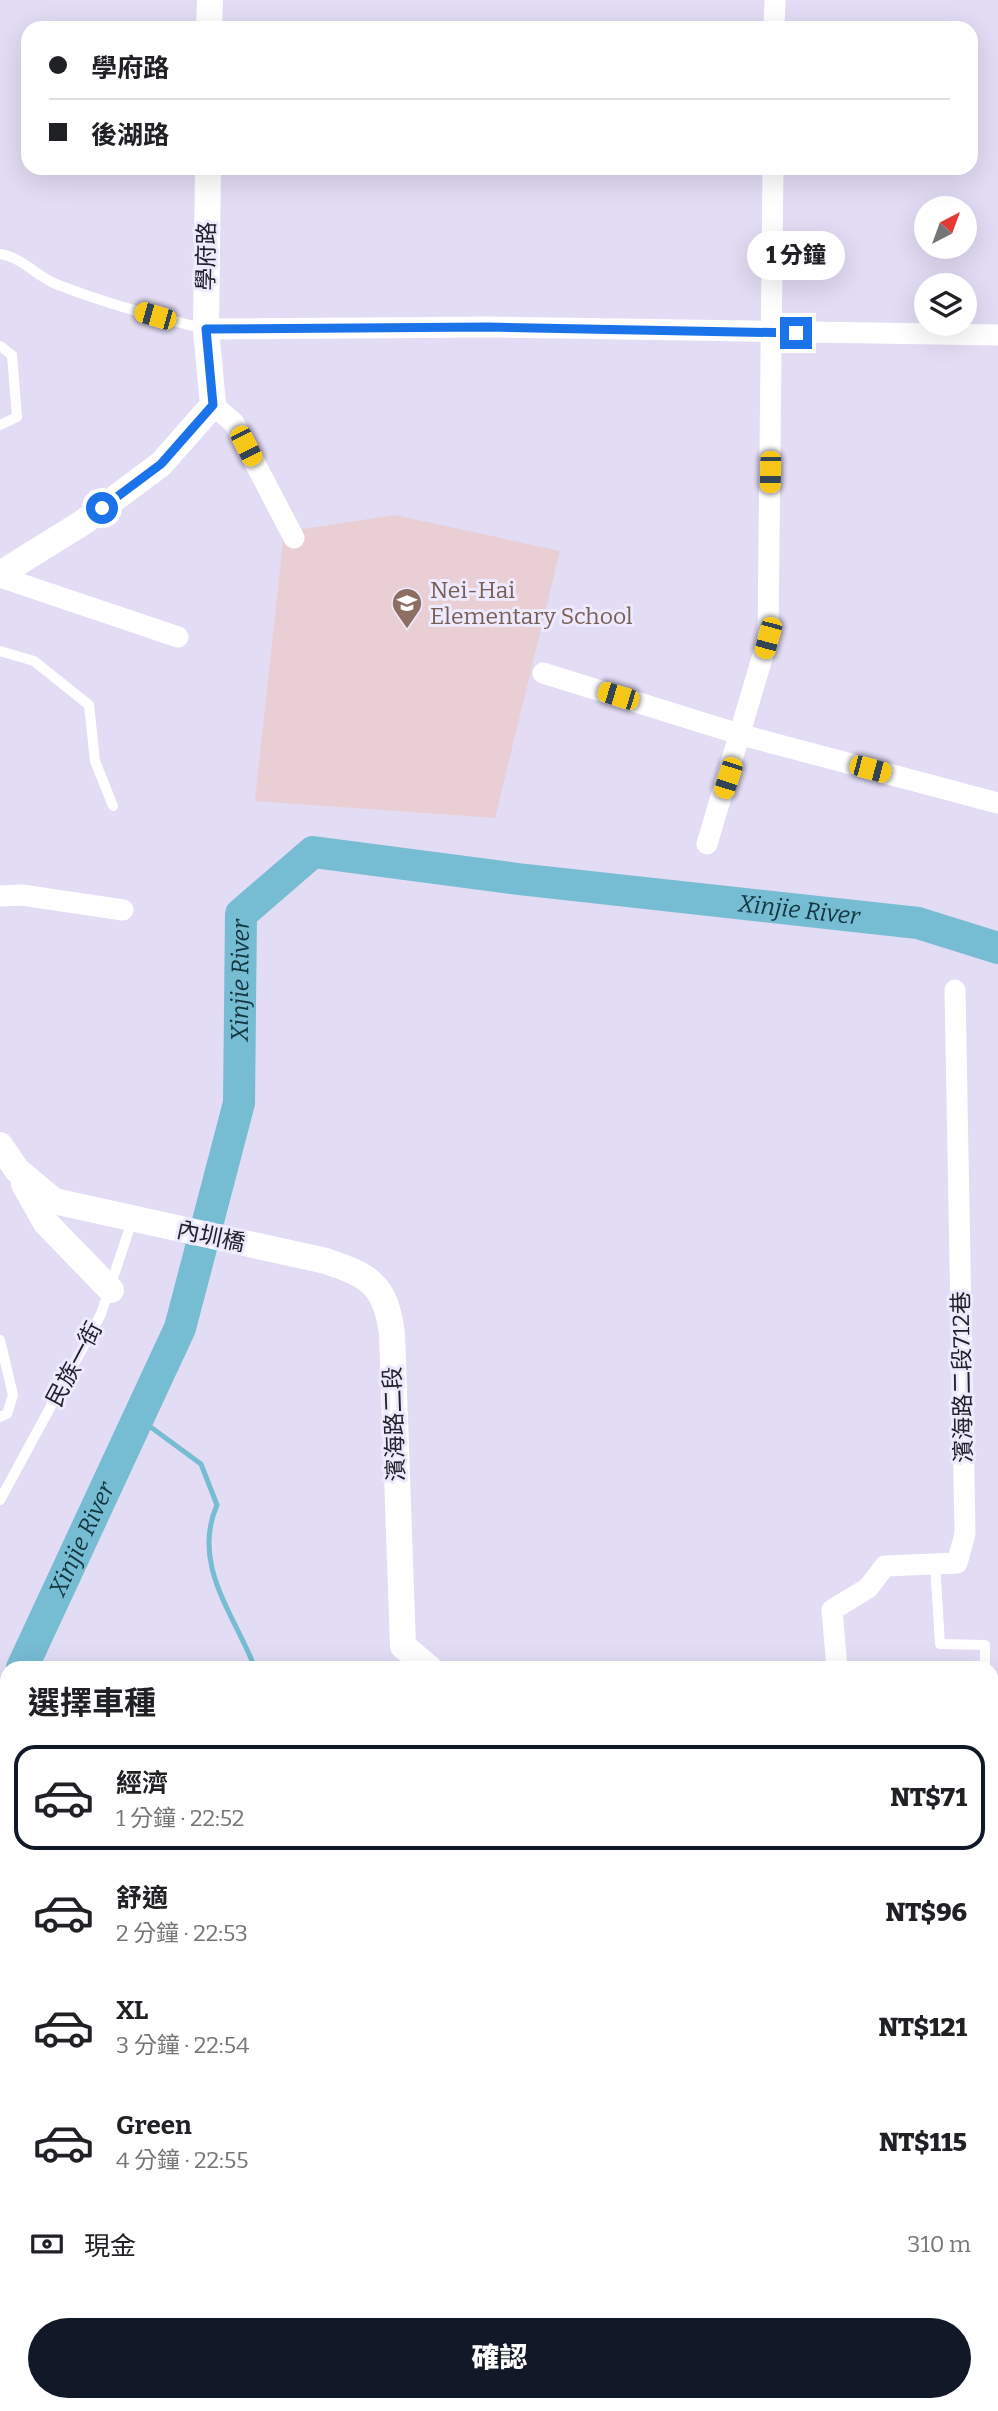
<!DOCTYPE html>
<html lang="zh-TW">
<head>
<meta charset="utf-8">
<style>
  :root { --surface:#fff; --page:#f6f6f6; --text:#202124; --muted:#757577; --line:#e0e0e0; --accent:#111827 }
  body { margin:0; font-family:Bitter,"Noto Sans TC",serif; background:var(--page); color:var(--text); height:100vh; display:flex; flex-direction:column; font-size:26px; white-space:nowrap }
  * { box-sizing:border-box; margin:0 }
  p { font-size:23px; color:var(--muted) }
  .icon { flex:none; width:38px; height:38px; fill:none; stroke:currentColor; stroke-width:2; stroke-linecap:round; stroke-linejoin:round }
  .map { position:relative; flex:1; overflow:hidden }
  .drawer { position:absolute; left:0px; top:1661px; width:999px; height:751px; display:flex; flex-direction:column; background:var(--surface); border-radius:21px 21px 0 0; box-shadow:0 7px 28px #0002 }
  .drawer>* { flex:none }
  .top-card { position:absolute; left:21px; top:21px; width:957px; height:154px; border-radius:21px; box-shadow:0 7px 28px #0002; display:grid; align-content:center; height:154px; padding:0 28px; background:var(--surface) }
  .needle { width:46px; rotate:41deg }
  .buttons { position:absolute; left:914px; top:196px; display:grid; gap:14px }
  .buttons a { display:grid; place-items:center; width:63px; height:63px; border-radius:50%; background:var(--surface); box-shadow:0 7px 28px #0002; font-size:35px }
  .end { position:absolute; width:32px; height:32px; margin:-16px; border:9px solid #1a73e8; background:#fff; box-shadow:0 0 0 4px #fff }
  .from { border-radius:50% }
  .bubble { position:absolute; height:49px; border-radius:24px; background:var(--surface); box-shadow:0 7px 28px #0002; font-size:23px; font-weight:800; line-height:49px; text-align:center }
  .car { position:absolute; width:21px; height:42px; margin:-21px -10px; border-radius:9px; box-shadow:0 0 5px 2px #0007; background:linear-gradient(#f5c518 24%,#345 0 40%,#f5c518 0 76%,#345 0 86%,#f5c518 0) }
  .top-card b { display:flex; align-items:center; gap:24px; height:66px; font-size:26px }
  .top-card b+b { border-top:2px solid var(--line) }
  .top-card i { width:18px; height:18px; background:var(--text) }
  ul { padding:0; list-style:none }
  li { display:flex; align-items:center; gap:21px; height:105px; margin:0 14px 10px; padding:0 14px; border:4px solid transparent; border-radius:21px }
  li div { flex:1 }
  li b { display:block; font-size:26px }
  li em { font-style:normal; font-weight:800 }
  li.active { border-color:var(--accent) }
  li>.icon { width:63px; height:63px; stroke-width:1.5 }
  h2 { padding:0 28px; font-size:32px; line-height:84px }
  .pay { display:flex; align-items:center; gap:18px; height:77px; padding:0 28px; font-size:26px }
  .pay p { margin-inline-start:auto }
  .button { display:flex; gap:14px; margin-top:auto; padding:14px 28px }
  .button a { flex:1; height:80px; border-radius:42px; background:var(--accent); color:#fff; font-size:28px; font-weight:800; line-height:80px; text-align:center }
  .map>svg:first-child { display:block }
</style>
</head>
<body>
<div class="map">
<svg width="998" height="2411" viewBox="0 0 998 2411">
  <rect width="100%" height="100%" fill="#e2dcf4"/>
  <!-- education -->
  <path fill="#e9cfd3" d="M395,515L560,551L495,818L255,801L284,532Z"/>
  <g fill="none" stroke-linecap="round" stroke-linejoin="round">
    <!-- stream -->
    <path stroke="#76bcd3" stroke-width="5" d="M152,1428L201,1464L217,1505C191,1564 234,1614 255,1668"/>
    <!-- river -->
    <g stroke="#76bcd3" stroke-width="32">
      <path id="s1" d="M22,1668L180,1328L239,1103L241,914L313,852L518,879L918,923L998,948"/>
      <path d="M0,1710L7,1700"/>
    </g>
    <!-- service -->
    <g stroke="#fff" stroke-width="10">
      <path d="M0,254C22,257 36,276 56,284C104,303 155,317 206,329"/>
      <path d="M0,346L12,355L17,417L0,425"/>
      <path d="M0,651L34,661L89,705L95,761L113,806"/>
      <path d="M0,1340L13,1395L7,1414L0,1417"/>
      <path d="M0,1500L101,1314L132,1221"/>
      <path d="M935,1564L940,1644L985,1645V1668"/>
    </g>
    <!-- minor -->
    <g stroke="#fff" stroke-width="21">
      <path d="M774,28L775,0"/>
      <path d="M206,329L488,327L998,335"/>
      <path d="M213,405L234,423L294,538"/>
      <path d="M0,577L178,637"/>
      <path d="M543,673L742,735L998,803"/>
      <path d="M707,844L768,638L773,168"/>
      <path d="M0,896L22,895L123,910"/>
      <path d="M837,1668L832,1610L868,1588L885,1566L957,1563L965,1534L955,990"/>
      <path d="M420,2404V2411"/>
      <path d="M981,2404V2411"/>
    </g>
    <!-- tertiary -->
    <g stroke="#fff" stroke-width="26">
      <path d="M209,28L210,0"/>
      <path d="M0,574L82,523L161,464L213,405L206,329L208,168"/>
      <path d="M0,1145L17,1170L54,1201L326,1261C370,1276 386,1285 392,1334L403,1646L429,1668"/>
      <path d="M24,1184L46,1223L111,1290"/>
      <path d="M992,1729H998"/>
    </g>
  </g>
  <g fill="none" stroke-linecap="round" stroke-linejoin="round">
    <!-- route -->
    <path stroke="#1a73e8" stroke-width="9" d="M102,508L161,464L213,405L206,329L488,327L796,333"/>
  </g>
  <!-- icons -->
  <defs>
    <g id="school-pin" transform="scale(1.575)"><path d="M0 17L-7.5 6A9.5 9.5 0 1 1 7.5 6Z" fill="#8d6e63" stroke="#eeeafe"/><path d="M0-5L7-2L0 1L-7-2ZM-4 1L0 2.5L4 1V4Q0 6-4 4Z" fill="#fff"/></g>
  </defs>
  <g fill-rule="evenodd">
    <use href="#school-pin" x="407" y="603"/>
  </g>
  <g text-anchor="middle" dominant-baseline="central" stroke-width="6" stroke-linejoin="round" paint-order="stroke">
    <!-- street labels -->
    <g font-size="23" fill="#222029" stroke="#eeeafe">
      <text transform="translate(206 256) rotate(-89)">學府路</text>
      <text transform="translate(211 1236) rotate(12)">內圳橋</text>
      <text transform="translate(74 1364) rotate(-62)">民族一街</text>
      <text transform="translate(962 1377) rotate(-91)">濱海路二段712巷</text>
      <text transform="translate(394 1424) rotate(-92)">濱海路二段</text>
    </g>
    <!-- education labels -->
    <g font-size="23" fill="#785e54" stroke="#eeeafe" text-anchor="start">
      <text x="430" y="590">Nei-Hai<tspan x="430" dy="26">Elementary School</tspan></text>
    </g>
    <!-- water labels -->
    <g font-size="24" font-style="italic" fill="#13353f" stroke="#eeeafe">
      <text stroke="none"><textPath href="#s1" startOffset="1381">Xinjie River</textPath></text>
      <text stroke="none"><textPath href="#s1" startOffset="730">Xinjie River</textPath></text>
      <text stroke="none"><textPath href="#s1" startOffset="142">Xinjie River</textPath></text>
    </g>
  </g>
</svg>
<div class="buttons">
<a><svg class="needle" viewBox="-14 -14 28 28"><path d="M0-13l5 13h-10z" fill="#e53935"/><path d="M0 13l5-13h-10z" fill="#757577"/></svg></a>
<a><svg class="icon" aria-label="layers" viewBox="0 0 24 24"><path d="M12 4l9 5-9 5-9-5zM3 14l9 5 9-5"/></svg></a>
</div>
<i class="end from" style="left:102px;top:508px"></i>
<i class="end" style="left:796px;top:333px"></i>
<div class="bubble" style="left:747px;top:231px;width:98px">1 分鐘</div>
<i class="car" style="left:155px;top:316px;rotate:286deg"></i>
<i class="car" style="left:246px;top:446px;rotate:153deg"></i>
<i class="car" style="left:770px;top:472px;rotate:181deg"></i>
<i class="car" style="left:768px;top:638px;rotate:195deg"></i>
<i class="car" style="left:618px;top:696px;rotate:287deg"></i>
<i class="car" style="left:870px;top:769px;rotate:105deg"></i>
<i class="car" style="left:728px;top:778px;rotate:198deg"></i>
<div class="top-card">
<b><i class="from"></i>學府路</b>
<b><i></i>後湖路</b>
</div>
<section class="drawer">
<h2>選擇車種</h2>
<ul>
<li class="active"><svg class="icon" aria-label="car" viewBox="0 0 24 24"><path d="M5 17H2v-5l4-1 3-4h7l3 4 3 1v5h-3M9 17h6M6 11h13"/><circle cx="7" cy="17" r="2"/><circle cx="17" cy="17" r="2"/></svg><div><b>經濟</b><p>1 分鐘 · 22:52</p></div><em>NT$71</em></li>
<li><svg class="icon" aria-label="car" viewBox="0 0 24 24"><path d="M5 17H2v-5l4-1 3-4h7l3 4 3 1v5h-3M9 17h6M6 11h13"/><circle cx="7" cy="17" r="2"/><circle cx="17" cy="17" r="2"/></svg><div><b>舒適</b><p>2 分鐘 · 22:53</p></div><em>NT$96</em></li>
<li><svg class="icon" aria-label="car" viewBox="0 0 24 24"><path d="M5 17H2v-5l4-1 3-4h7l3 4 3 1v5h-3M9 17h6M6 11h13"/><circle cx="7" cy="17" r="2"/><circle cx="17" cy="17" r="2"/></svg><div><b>XL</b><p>3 分鐘 · 22:54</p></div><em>NT$121</em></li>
<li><svg class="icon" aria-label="car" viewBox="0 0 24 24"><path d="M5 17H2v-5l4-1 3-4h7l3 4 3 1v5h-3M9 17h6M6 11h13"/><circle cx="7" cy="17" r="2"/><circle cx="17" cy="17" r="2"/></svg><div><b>Green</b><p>4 分鐘 · 22:55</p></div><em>NT$115</em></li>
</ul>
<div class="pay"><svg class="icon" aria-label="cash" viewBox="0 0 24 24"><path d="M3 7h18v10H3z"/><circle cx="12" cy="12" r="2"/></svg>現金<p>310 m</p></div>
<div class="button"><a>確認</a></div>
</section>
</div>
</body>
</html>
